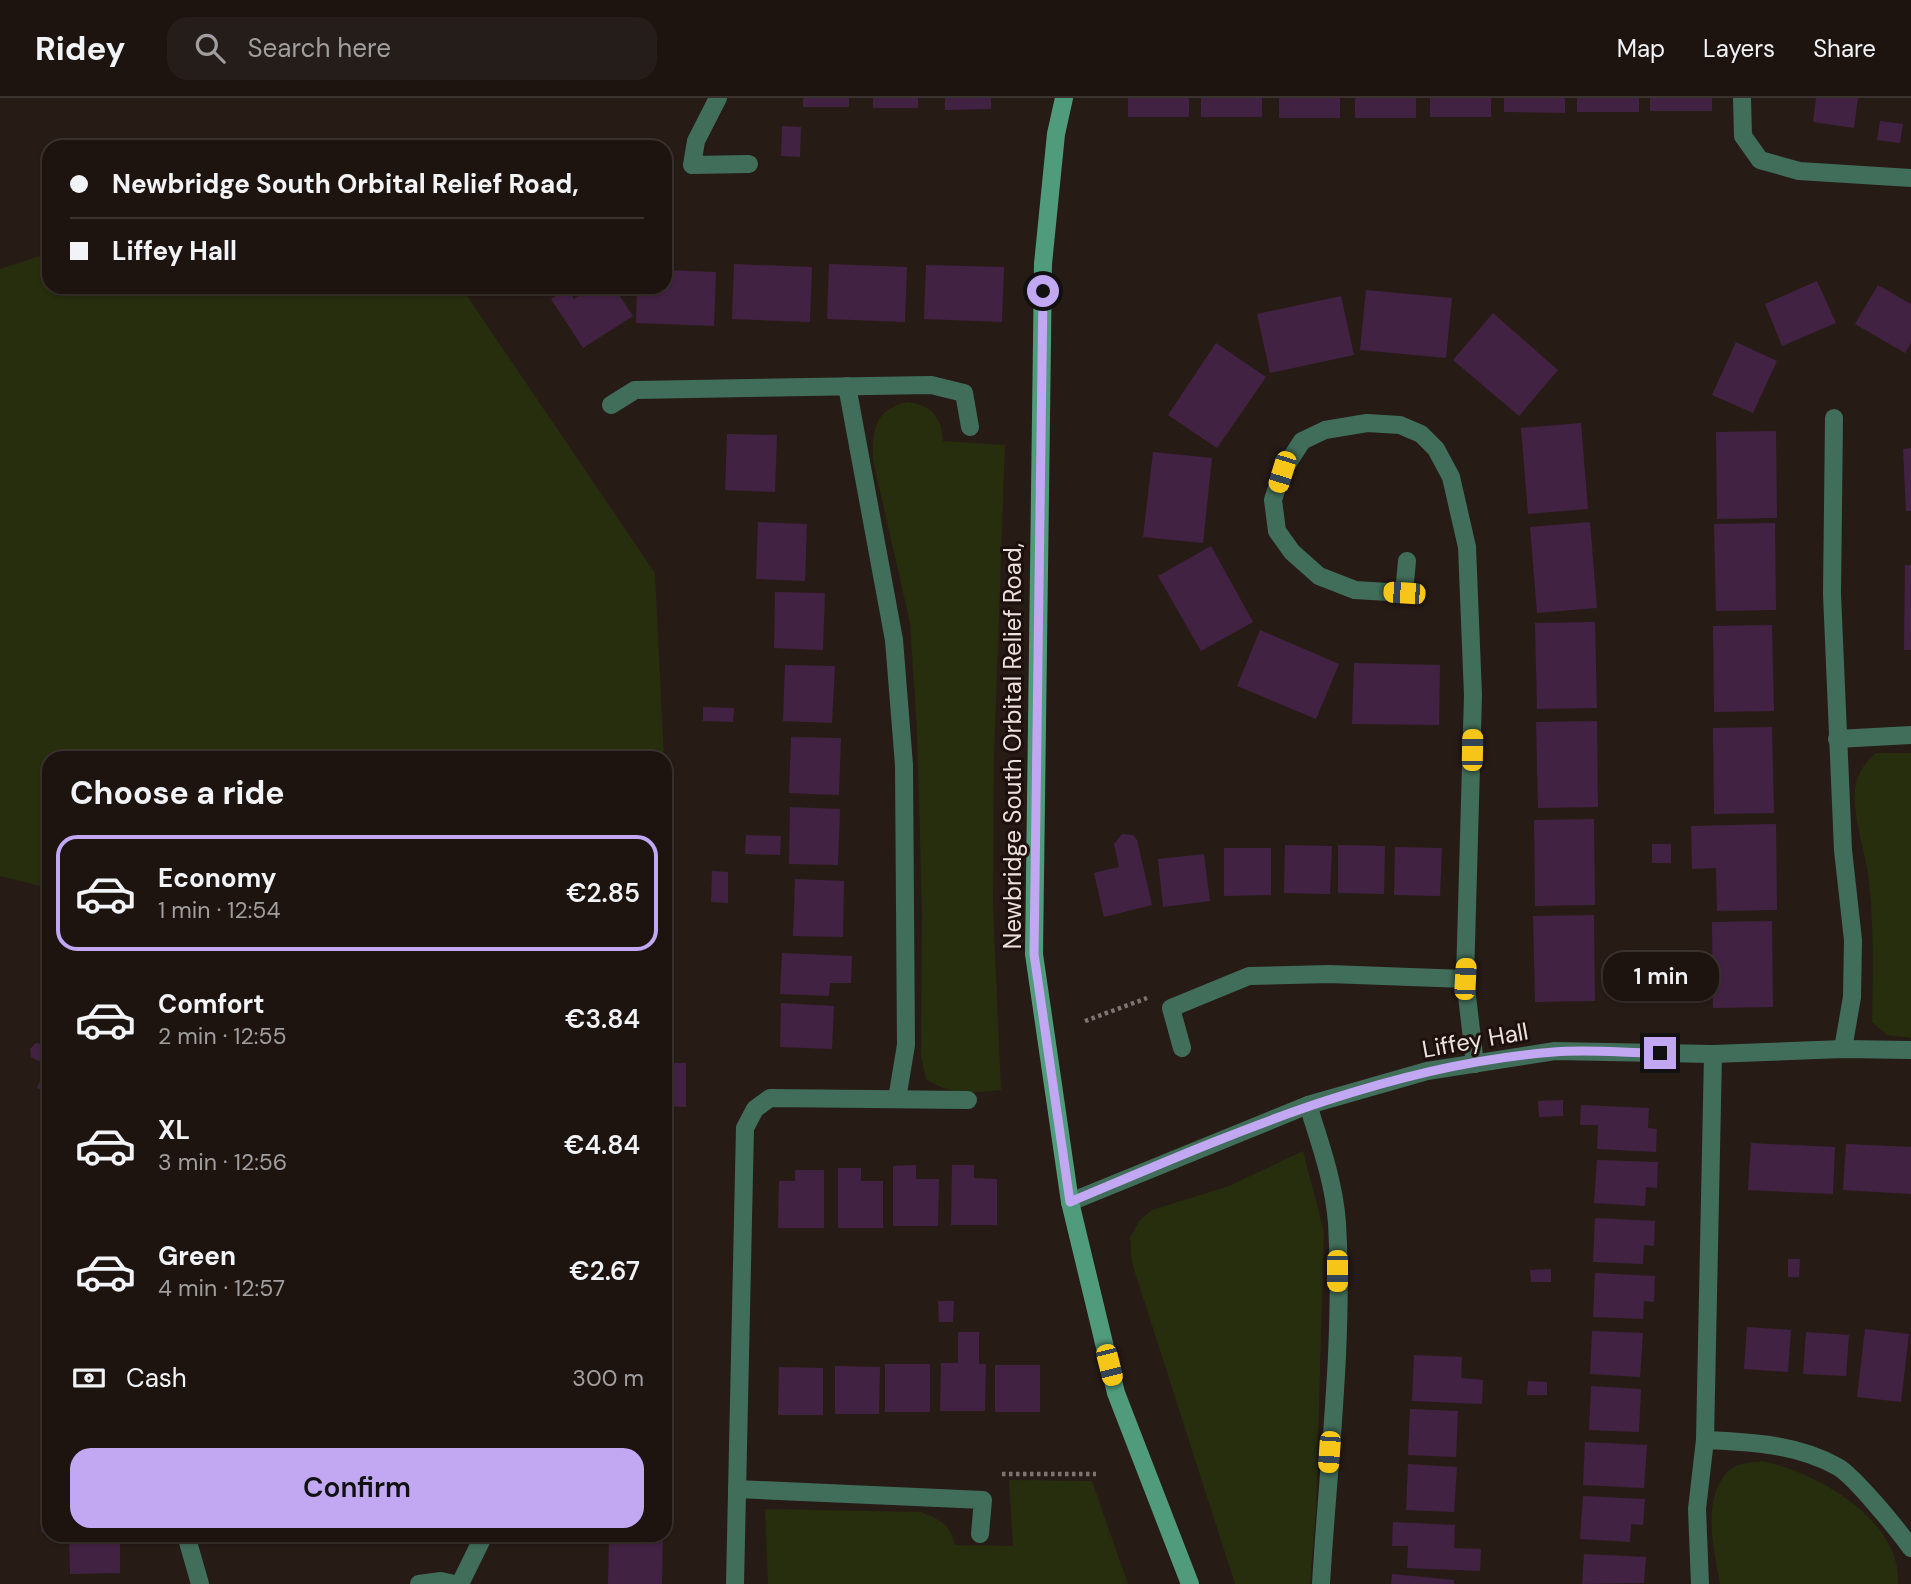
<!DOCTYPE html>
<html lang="en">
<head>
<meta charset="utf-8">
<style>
  :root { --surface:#1d1410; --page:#251d19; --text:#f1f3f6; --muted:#a09e9f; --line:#3b3330; --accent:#c2a8f3 }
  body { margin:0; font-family:"DM Sans",sans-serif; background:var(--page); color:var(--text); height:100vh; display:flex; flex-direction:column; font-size:26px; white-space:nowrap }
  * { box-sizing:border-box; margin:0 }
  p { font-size:23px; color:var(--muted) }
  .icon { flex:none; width:38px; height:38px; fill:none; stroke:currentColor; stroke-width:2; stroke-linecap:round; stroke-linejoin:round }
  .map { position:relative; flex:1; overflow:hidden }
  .details { position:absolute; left:42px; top:653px; width:630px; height:791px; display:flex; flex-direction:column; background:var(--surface); border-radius:21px; box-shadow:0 2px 5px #0004,0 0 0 2px var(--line) }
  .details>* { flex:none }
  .banner { position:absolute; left:42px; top:42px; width:630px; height:154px; border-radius:21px; box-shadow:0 2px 5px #0004,0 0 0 2px var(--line); display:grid; align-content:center; height:154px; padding:0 28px; background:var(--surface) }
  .end { position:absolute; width:32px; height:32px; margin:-16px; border:9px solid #c2a8f3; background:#111; box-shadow:0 0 0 4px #111 }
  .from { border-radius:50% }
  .bubble { position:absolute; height:49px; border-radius:21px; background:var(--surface); box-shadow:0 2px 5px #0004,0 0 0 2px var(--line); font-size:23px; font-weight:600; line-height:49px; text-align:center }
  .car { position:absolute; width:21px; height:42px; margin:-21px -10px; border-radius:9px; box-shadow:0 0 5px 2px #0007; background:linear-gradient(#f5c518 24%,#345 0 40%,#f5c518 0 76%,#345 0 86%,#f5c518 0) }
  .banner b { display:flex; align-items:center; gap:24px; height:66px; font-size:26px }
  .banner b+b { border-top:2px solid var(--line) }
  .banner i { width:18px; height:18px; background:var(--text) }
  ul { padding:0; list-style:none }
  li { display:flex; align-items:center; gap:21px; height:116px; margin:0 14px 10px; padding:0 14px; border:4px solid transparent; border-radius:21px }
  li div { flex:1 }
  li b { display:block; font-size:26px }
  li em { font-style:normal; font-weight:600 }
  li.selected { border-color:var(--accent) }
  li>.icon { width:63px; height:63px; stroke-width:1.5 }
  h2 { padding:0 28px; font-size:32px; line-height:84px }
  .pay { display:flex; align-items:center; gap:18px; height:77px; padding:0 28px; font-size:26px }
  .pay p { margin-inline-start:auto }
  .action { display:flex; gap:14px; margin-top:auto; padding:14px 28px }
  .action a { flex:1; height:80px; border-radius:21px; background:var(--accent); color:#111; font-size:28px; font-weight:600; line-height:80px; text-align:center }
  header { display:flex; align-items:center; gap:42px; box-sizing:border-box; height:98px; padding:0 35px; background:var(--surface); border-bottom:2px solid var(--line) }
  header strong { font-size:33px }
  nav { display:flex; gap:38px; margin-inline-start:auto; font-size:24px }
  .search { width:490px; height:63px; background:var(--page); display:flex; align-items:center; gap:18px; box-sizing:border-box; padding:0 24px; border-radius:21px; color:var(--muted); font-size:26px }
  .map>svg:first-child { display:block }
</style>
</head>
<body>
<header>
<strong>Ridey</strong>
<div class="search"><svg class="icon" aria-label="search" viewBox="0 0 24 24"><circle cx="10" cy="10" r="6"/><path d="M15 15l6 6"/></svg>Search here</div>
<nav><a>Map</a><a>Layers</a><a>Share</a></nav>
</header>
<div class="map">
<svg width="1911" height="1486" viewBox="0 0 1911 1486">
  <rect width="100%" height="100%" fill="#271b16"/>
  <!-- green -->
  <g fill="#262e0e">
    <path d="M49,155V189H461L655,475L664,660H49V790L0,778V171Z"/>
    <path d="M908,304C933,308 941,319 943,343L1005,347L994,658L993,807L1001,992C972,995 951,998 926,981L921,958L922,814L917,633L910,525L873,362C872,331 875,311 908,304Z"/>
    <path d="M1876,655H1911V940L1887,937L1872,924C1873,876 1874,830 1869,783C1866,756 1852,717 1855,691C1857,676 1865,664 1876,655Z"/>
    <path d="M665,687L673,867L665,863Z"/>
    <path d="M1303,1053L1324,1134L1316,1411L1310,1486H1235L1132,1165L1130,1140L1139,1123L1152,1112L1229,1088Z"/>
    <path d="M1762,1363C1816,1374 1902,1422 1898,1486H1720C1714,1453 1700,1396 1731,1371C1740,1364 1752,1365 1762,1363Z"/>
    <path d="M1009,1382L1092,1383L1128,1486H768L765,1411L921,1414C941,1422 950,1426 955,1447L1013,1448Z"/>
  </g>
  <!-- building -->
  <g fill="#422242">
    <rect x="803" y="0" width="46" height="9"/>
    <rect x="873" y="0" width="45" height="10"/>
    <path d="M945,0H991V11L945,12Z"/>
    <rect x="1128" y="0" width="61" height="19"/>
    <rect x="1201" y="0" width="61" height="19"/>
    <rect x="1279" y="0" width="61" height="20"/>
    <rect x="1355" y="0" width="61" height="20"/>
    <rect x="1430" y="0" width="61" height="19"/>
    <path d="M1504,0H1565V15L1504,14Z"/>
    <rect x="1577" y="0" width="62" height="14"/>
    <rect x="1650" y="0" width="62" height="13"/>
    <path d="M1816,0H1858L1854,30L1813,24Z"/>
    <path d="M1880,23L1903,26L1900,45L1877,42Z"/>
    <path d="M782,28L801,29L800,59L781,58Z"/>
    <path d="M734,166L812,169L810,224L732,221Z"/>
    <path d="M829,166L907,169L905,224L827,221Z"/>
    <path d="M926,167L1004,169L1002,224L924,221Z"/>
    <path d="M665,172L716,174L714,228L636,225L637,189H665Z"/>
    <path d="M1817,183L1836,225L1782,248L1765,206Z"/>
    <path d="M1878,187L1911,206V245L1905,255L1855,226Z"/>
    <path d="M592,189H614L633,218L583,250L551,201L568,190L574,201Z"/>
    <path d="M1366,192L1452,200L1446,260L1360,252Z"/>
    <path d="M1341,198L1354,257L1270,275L1257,216Z"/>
    <path d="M1493,215L1558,272L1519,318L1453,262Z"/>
    <path d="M1736,244L1777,263L1753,315L1712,297Z"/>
    <path d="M1216,245L1266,279L1217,350L1168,317Z"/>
    <path d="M1581,325L1588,411L1528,416L1521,330Z"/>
    <path d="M1776,333L1777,420L1717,421L1716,334Z"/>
    <path d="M727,336L777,337L775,394L725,392Z"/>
    <path d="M1911,350V413H1906L1903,351Z"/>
    <path d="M1153,354L1212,360L1203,445L1143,439Z"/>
    <path d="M758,424L807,426L805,483L756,481Z"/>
    <path d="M1590,424L1597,510L1537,515L1530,429Z"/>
    <path d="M1775,425L1776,512L1716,513L1714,426Z"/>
    <path d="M1211,448L1253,524L1201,553L1158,478Z"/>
    <path d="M1905,467H1911V552H1904Z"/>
    <path d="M775,494L825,495L823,552L774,550Z"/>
    <path d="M1595,524L1597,610L1537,611L1535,525Z"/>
    <path d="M1772,527L1774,613L1714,614L1713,528Z"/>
    <path d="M1260,532L1339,566L1316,621L1237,588Z"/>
    <path d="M1354,565L1440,567L1439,627L1352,626Z"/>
    <path d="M785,567L835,568L832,625L783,623Z"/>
    <path d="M703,609L734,610L733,624L703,623Z"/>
    <path d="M1597,623L1598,709L1538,710L1536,624Z"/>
    <path d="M1772,629L1774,715L1714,716L1713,630Z"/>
    <path d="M791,639L841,640L839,697L789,695Z"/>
    <path d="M790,709L840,711L838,767L789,766Z"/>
    <path d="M1594,721L1595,807L1535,808L1534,722Z"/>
    <path d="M1776,726L1777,812L1717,813L1716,770L1692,771L1691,728Z"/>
    <path d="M1122,736L1133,737L1137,742L1152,807L1104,819L1094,775L1119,769L1114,746Z"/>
    <path d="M746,737L781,738L780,757L745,756Z"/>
    <rect x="1652" y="746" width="19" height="19"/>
    <path d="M1285,747L1332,748L1330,796L1284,795Z"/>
    <path d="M1338,747L1385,748L1384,796L1338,795Z"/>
    <path d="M1395,749L1442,750L1440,798L1394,797Z"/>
    <path d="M1224,750H1271V797L1224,798Z"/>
    <path d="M1204,756L1210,803L1163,809L1158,761Z"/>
    <path d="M712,773L728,774V805L711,804Z"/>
    <path d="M795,781L844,783L843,839L793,838Z"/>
    <path d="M1594,817L1595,903L1535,904L1533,818Z"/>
    <path d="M1772,823L1773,909L1713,910L1712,824Z"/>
    <path d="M782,855L852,858L851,885H830L829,898L780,896Z"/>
    <path d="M781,905L834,908L832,951L780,949Z"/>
    <path d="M36,945L49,948V995L37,990L46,967L31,959L30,951Z"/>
    <path d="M665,965H686V1009L665,1008Z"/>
    <path d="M1563,1002V1018L1539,1019L1538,1003Z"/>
    <path d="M1581,1007L1649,1010L1648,1030L1657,1031L1656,1054L1597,1051L1598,1027H1580Z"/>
    <path d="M665,1022H669L667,1089H665Z"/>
    <path d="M1751,1045L1835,1049L1833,1096L1748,1092Z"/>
    <path d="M1846,1046L1911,1049V1096L1843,1092Z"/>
    <path d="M1597,1062L1658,1064L1657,1090L1646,1089L1645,1108L1594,1105Z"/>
    <path d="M916,1067V1081H939L938,1128H893V1068Z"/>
    <path d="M952,1067H974V1080L997,1081V1127H951Z"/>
    <path d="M838,1070H861V1083H883V1130H838Z"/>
    <path d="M795,1072H824V1130H778L779,1083H795Z"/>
    <path d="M1595,1120L1655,1123L1654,1148L1644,1147L1643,1166L1593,1164Z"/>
    <path d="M1788,1161H1800L1799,1179H1788Z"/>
    <path d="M1551,1171V1184H1531L1530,1172Z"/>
    <path d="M1595,1175L1655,1178L1654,1204L1644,1203L1643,1221L1593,1219Z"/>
    <path d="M938,1203H954L953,1224H939Z"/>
    <path d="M1747,1229L1791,1232L1788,1274L1744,1271Z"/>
    <path d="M1865,1231L1909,1236L1901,1304L1857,1299Z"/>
    <path d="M1592,1233L1643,1235L1640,1279L1590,1276Z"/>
    <path d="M958,1234H979V1266H986L985,1313H940L941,1265H958Z"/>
    <path d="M1806,1234L1849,1237L1846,1278L1803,1276Z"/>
    <path d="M1414,1257L1462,1259L1461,1280L1483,1282L1482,1306L1412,1303Z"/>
    <rect x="885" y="1266" width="45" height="48"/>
    <rect x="995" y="1267" width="45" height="47"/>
    <path d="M835,1268L880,1269L879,1316H835Z"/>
    <path d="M779,1269L823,1270V1317H778Z"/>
    <path d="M1528,1283L1547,1284V1297H1527Z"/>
    <path d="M1591,1288L1641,1291L1639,1334L1589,1332Z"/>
    <path d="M1410,1311L1458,1313L1456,1359L1408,1357Z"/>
    <path d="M1585,1344L1647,1347L1644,1390L1583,1387Z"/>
    <path d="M1408,1366L1457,1369L1454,1414L1406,1412Z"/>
    <path d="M1583,1398L1645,1401L1643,1427L1631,1426L1630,1444L1580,1441Z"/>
    <rect x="41" y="1405" width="8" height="29"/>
    <path d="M1393,1424L1455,1427L1454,1450L1481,1451L1480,1473L1407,1470L1408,1448H1392Z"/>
    <path d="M69,1437H120V1475L70,1476Z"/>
    <path d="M609,1437H663L662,1486H608Z"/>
    <path d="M1584,1456L1646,1459L1644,1485L1582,1486Z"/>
    <path d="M1392,1476L1454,1482V1486H1391Z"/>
  </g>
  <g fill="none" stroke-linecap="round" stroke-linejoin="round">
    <!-- path -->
    <g stroke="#7f7470" stroke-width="4.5" stroke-dasharray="3.5 3.5" stroke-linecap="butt">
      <path d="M1085,923L1147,900"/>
      <path d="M1002,1376H1096"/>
    </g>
    <!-- street -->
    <g stroke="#416e5b" stroke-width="18">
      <path d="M718,0L696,43L692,67L749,66"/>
      <path d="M1742,0L1743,38L1760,62L1799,73L1911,80"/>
      <path d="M847,288L894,542L904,667L906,947L897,1001"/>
      <path d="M611,307L635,292L931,287L964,295L970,329"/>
      <path d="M1834,320L1832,496L1843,752L1853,842L1852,899L1843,951"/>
      <path d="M1407,463L1404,495L1355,492L1319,478L1292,454L1277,433L1273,402L1282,374L1302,343L1325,332L1367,325L1400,327L1421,336L1436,351L1451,379L1467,449L1473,597L1465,881L1475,966"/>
      <path d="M1837,641L1911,637"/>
      <path d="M1182,950L1171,910L1249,878L1329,876L1465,881"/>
      <path d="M1308,1007C1320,1045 1334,1084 1337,1125C1344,1244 1328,1367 1321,1486"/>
      <path d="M1070,1104L1308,1007L1427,973L1555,953L1713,956L1843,951L1911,952"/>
      <path d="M1705,1342C1751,1344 1797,1346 1838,1369C1855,1379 1898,1432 1911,1450"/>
      <path d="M737,1391L983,1402L980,1436"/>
      <path d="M186,1437L200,1486"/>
      <path d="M419,1486L441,1483L454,1486"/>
      <path d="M460,1486L484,1437"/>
      <path d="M735,1486L745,1030L755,1011L770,1000L968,1002"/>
      <path d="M1700,1486L1697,1411L1705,1342L1713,956"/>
    </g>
    <!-- secondary -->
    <path stroke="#519b7d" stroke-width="18" d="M1064,0L1056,36L1043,166L1034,856L1070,1104L1116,1295L1190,1486"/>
  </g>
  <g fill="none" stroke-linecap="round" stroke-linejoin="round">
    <!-- route -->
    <path stroke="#c2a8f3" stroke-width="9" d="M1043,193L1034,856L1070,1104C1225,1039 1383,967 1554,954C1589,951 1625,955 1660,955"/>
  </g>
  <g text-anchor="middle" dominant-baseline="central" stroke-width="6" stroke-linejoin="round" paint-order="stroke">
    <!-- street labels -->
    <g font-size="24" fill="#ebe1de" stroke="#1e110d">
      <text transform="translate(1012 648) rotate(-90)">Newbridge South Orbital Relief Road,</text>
      <text transform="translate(1475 942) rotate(-10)">Liffey Hall</text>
    </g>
  </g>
</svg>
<i class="end from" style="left:1043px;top:193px"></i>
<i class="end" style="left:1660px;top:955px"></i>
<div class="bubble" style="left:1603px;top:854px;width:116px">1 min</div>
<i class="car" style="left:1282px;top:374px;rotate:197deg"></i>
<i class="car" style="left:1404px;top:495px;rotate:274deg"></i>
<i class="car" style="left:1472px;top:652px;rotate:1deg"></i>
<i class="car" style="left:1465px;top:881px;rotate:3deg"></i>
<i class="car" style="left:1337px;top:1173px;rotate:180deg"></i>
<i class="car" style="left:1109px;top:1267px;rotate:166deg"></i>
<i class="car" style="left:1329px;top:1354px;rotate:184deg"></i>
<div class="banner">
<b><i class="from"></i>Newbridge South Orbital Relief Road,</b>
<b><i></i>Liffey Hall</b>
</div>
<section class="details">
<h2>Choose a ride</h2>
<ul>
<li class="selected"><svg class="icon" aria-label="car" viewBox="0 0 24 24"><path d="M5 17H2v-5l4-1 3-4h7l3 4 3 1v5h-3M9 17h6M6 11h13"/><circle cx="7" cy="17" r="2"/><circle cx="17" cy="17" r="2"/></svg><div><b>Economy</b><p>1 min · 12:54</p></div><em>€2.85</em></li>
<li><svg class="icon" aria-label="car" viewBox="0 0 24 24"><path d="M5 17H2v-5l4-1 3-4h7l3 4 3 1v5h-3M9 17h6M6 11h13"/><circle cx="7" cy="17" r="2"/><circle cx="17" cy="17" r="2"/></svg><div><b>Comfort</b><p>2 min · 12:55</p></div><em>€3.84</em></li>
<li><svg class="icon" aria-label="car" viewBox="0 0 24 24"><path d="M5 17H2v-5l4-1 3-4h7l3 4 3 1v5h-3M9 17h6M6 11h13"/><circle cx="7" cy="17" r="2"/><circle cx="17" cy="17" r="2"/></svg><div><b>XL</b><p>3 min · 12:56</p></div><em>€4.84</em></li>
<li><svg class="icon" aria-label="car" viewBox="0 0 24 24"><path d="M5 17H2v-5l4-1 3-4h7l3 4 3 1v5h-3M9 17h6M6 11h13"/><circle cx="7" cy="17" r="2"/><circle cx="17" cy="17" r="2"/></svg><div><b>Green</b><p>4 min · 12:57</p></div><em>€2.67</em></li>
</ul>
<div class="pay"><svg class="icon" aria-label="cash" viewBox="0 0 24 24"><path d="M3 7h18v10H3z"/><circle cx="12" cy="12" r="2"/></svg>Cash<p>300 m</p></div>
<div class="action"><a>Confirm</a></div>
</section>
</div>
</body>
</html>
